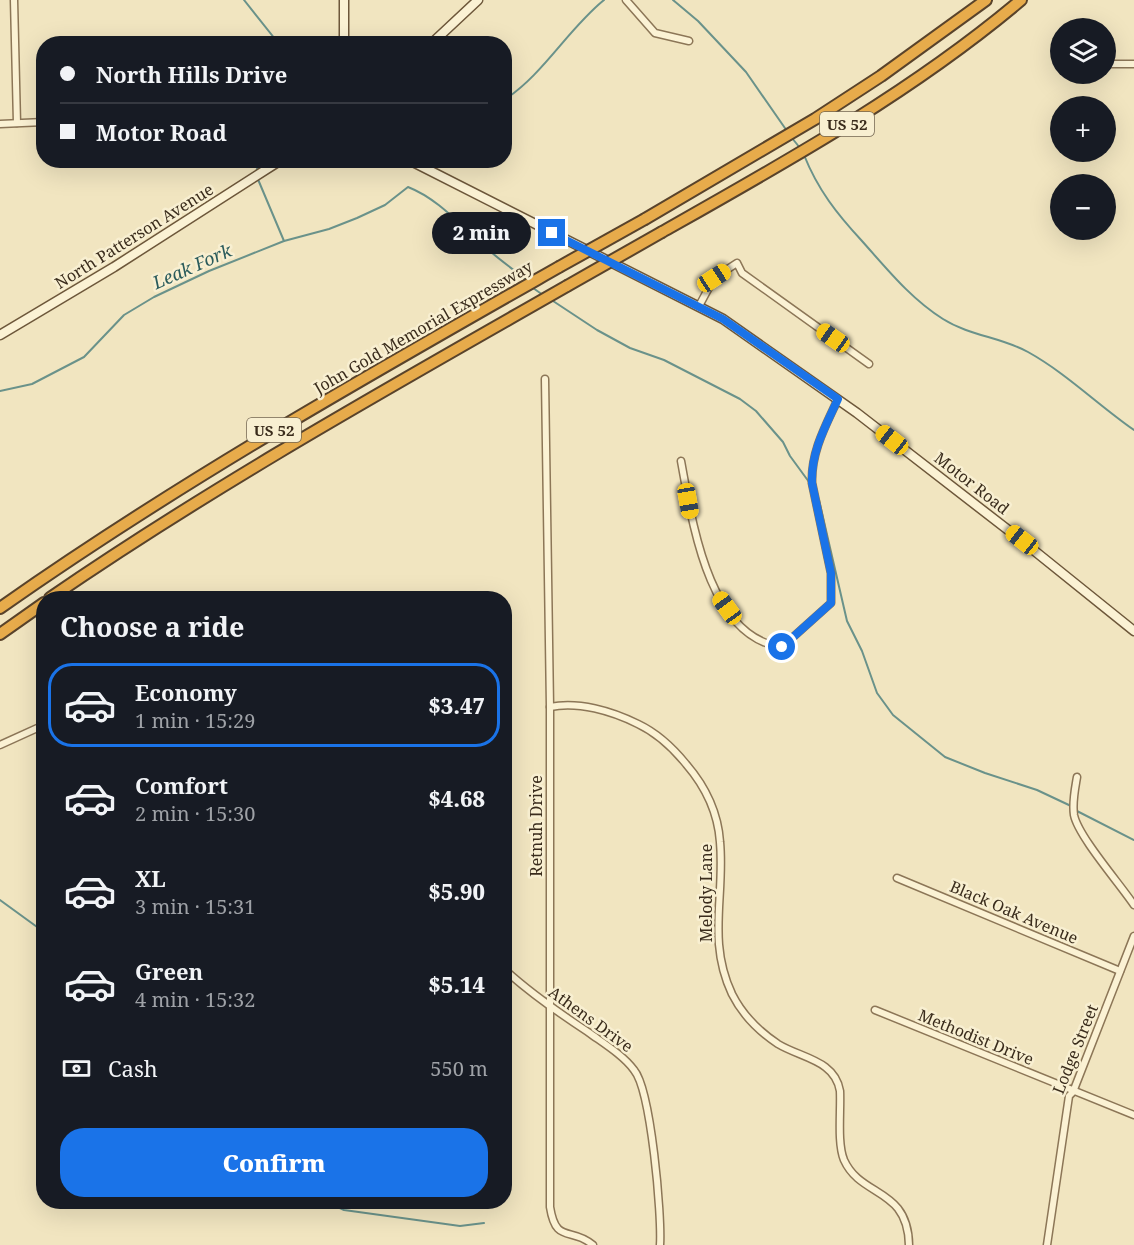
<!DOCTYPE html>
<html lang="en">
<head>
<meta charset="utf-8">
<style>
  :root { --surface:#171b24; --page:#20242c; --text:#f1f3f6; --muted:#9ea1a6; --line:#363941; --accent:#1a73e8 }
  body { margin:0; font-family:"Noto Serif",serif; background:var(--page); color:var(--text); height:100vh; display:flex; flex-direction:column; font-size:22px; white-space:nowrap }
  * { box-sizing:border-box; margin:0 }
  p { font-size:20px; color:var(--muted) }
  .icon { flex:none; width:33px; height:33px; fill:none; stroke:currentColor; stroke-width:2; stroke-linecap:round; stroke-linejoin:round }
  .map { position:relative; flex:1; overflow:hidden }
  .side { position:absolute; left:36px; top:591px; width:476px; height:618px; display:flex; flex-direction:column; background:var(--surface); border-radius:24px; box-shadow:0 6px 24px #0002 }
  .side>* { flex:none }
  .top-card { position:absolute; left:36px; top:36px; width:476px; height:132px; border-radius:24px; box-shadow:0 6px 24px #0002; display:grid; align-content:center; height:132px; padding:0 24px; background:var(--surface) }
  .controls { position:absolute; left:1050px; top:18px; display:grid; gap:12px }
  .controls a { display:grid; place-items:center; width:66px; height:66px; border-radius:50%; background:var(--surface); box-shadow:0 6px 24px #0002; font-size:30px }
  .end { position:absolute; width:27px; height:27px; margin:-14px; border:8px solid #1a73e8; background:#fff; box-shadow:0 0 0 3px #fff }
  .from { border-radius:50% }
  .bubble { position:absolute; height:42px; border-radius:21px; background:var(--surface); box-shadow:0 6px 24px #0002; font-size:20px; font-weight:800; line-height:42px; text-align:center }
  .car { position:absolute; width:18px; height:36px; margin:-18px -9px; border-radius:8px; box-shadow:0 0 4px 2px #0007; background:linear-gradient(#f5c518 24%,#345 0 40%,#f5c518 0 76%,#345 0 86%,#f5c518 0) }
  .top-card b { display:flex; align-items:center; gap:21px; height:57px; font-size:22px }
  .top-card b+b { border-top:2px solid var(--line) }
  .top-card i { width:15px; height:15px; background:var(--text) }
  ul { padding:0; list-style:none }
  li { display:flex; align-items:center; gap:18px; height:84px; margin:0 12px 9px; padding:0 12px; border:3px solid transparent; border-radius:24px }
  li div { flex:1 }
  li b { display:block; font-size:22px }
  li em { font-style:normal; font-weight:800 }
  li.selected { border-color:var(--accent) }
  li>.icon { width:54px; height:54px; stroke-width:1.5 }
  h2 { padding:0 24px; font-size:27px; line-height:72px }
  .pay { display:flex; align-items:center; gap:15px; height:66px; padding:0 24px; font-size:22px }
  .pay p { margin-inline-start:auto }
  .action { display:flex; gap:12px; margin-top:auto; padding:12px 24px }
  .action a { flex:1; height:69px; border-radius:24px; background:var(--accent); color:#fff; font-size:24px; font-weight:800; line-height:69px; text-align:center }
  .map>svg:first-child { display:block }
</style>
</head>
<body>
<div class="map">
<svg width="1134" height="1245" viewBox="0 0 1134 1245">
  <rect width="100%" height="100%" fill="#f1e5c0"/>
  <g fill="none" stroke-linecap="round" stroke-linejoin="round">
    <!-- stream -->
    <g stroke="#6a928a" stroke-width="2">
      <path d="M244,0L279,44"/>
      <path d="M673,0L698,21L746,72L787,131"/>
      <path d="M504,100C543,75 568,29 604,0"/>
      <path d="M792,138L800,148"/>
      <path d="M804,155C818,190 837,214 862,241C887,269 911,299 943,319C970,336 1001,337 1028,352C1066,373 1098,405 1134,430"/>
      <path d="M256,172L260,160"/>
      <path d="M257,177L284,241"/>
      <path d="M533,288L543,295"/>
      <path d="M550,299L597,330L630,348L664,360L740,399L756,411L783,442L790,456L809,482"/>
      <path d="M0,391L32,384L84,357L124,315L154,297L209,271L284,241L329,229L357,218L385,205L408,187C441,200 463,229 490,251C502,262 515,270 527,281"/>
      <path d="M819,500L847,621L862,651L877,693L893,715L945,757L985,773L1037,790L1071,806"/>
      <path d="M1075,810L1134,840"/>
      <path d="M0,900L44,932"/>
      <path d="M327,1202L344,1210L460,1226L484,1223"/>
    </g>
    <!-- street casing -->
    <g stroke="#8c7657" stroke-width="9">
      <g id="street">
        <path d="M14,0L17,123"/>
        <path d="M626,0L655,33L689,41"/>
        <path d="M1109,64H1134"/>
        <path d="M0,124L44,122"/>
        <path d="M699,306L714,278L737,263L742,273L869,364"/>
        <path d="M545,379L550,707V1207C556,1245 571,1226 593,1245"/>
        <path d="M681,461C692,520 708,638 782,647L831,603V573L812,483C811,452 825,427 838,399"/>
        <path d="M550,707C578,701 612,711 638,724C657,733 673,748 686,764C705,786 718,813 720,842C725,896 707,941 732,994C742,1014 760,1032 778,1044C801,1058 835,1060 840,1091C841,1111 837,1143 844,1160C861,1198 908,1187 909,1245"/>
        <path d="M0,745L44,725"/>
        <path d="M1077,777C1075,789 1072,802 1074,815C1078,836 1120,884 1134,905"/>
        <path d="M897,878L1120,971"/>
        <path d="M504,969C530,993 559,1013 588,1032C603,1043 623,1055 634,1070C651,1090 662,1216 660,1245"/>
        <path d="M875,1010L1134,1115"/>
        <path d="M1047,1245L1069,1096L1073,1092L1134,936"/>
      </g>
    </g>
    <!-- secondary casing -->
    <g stroke="#6d573a" stroke-width="11">
      <g id="secondary">
        <path d="M344,0V44"/>
        <path d="M431,44L478,0"/>
        <path d="M409,160L723,319L857,413L1021,540L1134,631"/>
        <path d="M0,335L114,267L281,160"/>
      </g>
    </g>
    <!-- highway casing -->
    <g stroke="#59432b" stroke-width="14">
      <g id="highway">
        <path d="M645,219L815,119L881,76L986,0"/>
        <path d="M662,232C786,162 912,92 1021,0"/>
        <path d="M50,598C216,484 392,386 567,286"/>
        <path d="M0,608C179,482 369,375 559,267"/>
        <path d="M0,634L44,603"/>
      </g>
    </g>
    <!-- street -->
    <use href="#street" stroke="#fbf2d4" stroke-width="6"/>
    <!-- secondary -->
    <use href="#secondary" stroke="#fbf2d4" stroke-width="8"/>
    <!-- highway -->
    <use href="#highway" stroke="#e7ab4b" stroke-width="10"/>
    <!-- highway-bridge casing -->
    <g stroke="#59432b" stroke-width="14" stroke-linecap="butt">
      <g id="highway-bridge">
        <path d="M559,267L645,219"/>
        <path d="M567,286L662,232"/>
      </g>
    </g>
    <!-- highway-bridge -->
    <use href="#highway-bridge" stroke="#e7ab4b" stroke-width="10"/>
  </g>
  <g fill="none" stroke-linecap="round" stroke-linejoin="round">
    <!-- route -->
    <path stroke="#1a73e8" stroke-width="8" d="M552,233L723,319L838,399C825,427 811,452 812,483L831,573V603L782,647"/>
  </g>
  <g text-anchor="middle" dominant-baseline="central" stroke-width="5" stroke-linejoin="round" paint-order="stroke">
    <!-- shield labels -->
    <g fill="#f8efd1" stroke="#736652" stroke-width="1.5">
      <rect x="820" y="112" width="54" height="24" rx="4.5"/>
      <rect x="247" y="418" width="54" height="24" rx="4.5"/>
    </g>
    <g font-size="15" font-weight="bold" fill="#3a2c1c">
      <text x="847" y="124">US 52</text>
      <text x="274" y="430">US 52</text>
    </g>
    <!-- street labels -->
    <g font-size="16" fill="#3a2c1c" stroke="#f8efd1">
      <text transform="translate(134 236) rotate(-32)">North Patterson Avenue</text>
      <text transform="translate(423 327) rotate(-30)">John Gold Memorial Expressway</text>
      <text transform="translate(972 483) rotate(38)">Motor Road</text>
      <text transform="translate(536 826) rotate(-90)">Retnuh Drive</text>
      <text transform="translate(706 893) rotate(-90)">Melody Lane</text>
      <text transform="translate(1014 912) rotate(23)">Black Oak Avenue</text>
      <text transform="translate(591 1019) rotate(36)">Athens Drive</text>
      <text transform="translate(976 1037) rotate(22)">Methodist Drive</text>
      <text transform="translate(1075 1049) rotate(-68)">Lodge Street</text>
    </g>
    <!-- water labels -->
    <g font-size="18" font-style="italic" fill="#2a5b5b" stroke="#f8efd1">
      <text transform="translate(192 266) rotate(-24)">Leak Fork</text>
    </g>
  </g>
</svg>
<div class="controls">
<a><svg class="icon" aria-label="layers" viewBox="0 0 24 24"><path d="M12 4l9 5-9 5-9-5zM3 14l9 5 9-5"/></svg></a>
<a>+</a>
<a>−</a>
</div>
<i class="end from" style="left:782px;top:647px"></i>
<i class="end" style="left:552px;top:233px"></i>
<div class="bubble" style="left:432px;top:212px;width:99px">2 min</div>
<i class="car" style="left:714px;top:278px;rotate:57deg"></i>
<i class="car" style="left:833px;top:338px;rotate:305deg"></i>
<i class="car" style="left:892px;top:440px;rotate:308deg"></i>
<i class="car" style="left:688px;top:501px;rotate:170deg"></i>
<i class="car" style="left:1022px;top:540px;rotate:308deg"></i>
<i class="car" style="left:727px;top:608px;rotate:324deg"></i>
<div class="top-card">
<b><i class="from"></i>North Hills Drive</b>
<b><i></i>Motor Road</b>
</div>
<section class="side">
<h2>Choose a ride</h2>
<ul>
<li class="selected"><svg class="icon" aria-label="car" viewBox="0 0 24 24"><path d="M5 17H2v-5l4-1 3-4h7l3 4 3 1v5h-3M9 17h6M6 11h13"/><circle cx="7" cy="17" r="2"/><circle cx="17" cy="17" r="2"/></svg><div><b>Economy</b><p>1 min · 15:29</p></div><em>$3.47</em></li>
<li><svg class="icon" aria-label="car" viewBox="0 0 24 24"><path d="M5 17H2v-5l4-1 3-4h7l3 4 3 1v5h-3M9 17h6M6 11h13"/><circle cx="7" cy="17" r="2"/><circle cx="17" cy="17" r="2"/></svg><div><b>Comfort</b><p>2 min · 15:30</p></div><em>$4.68</em></li>
<li><svg class="icon" aria-label="car" viewBox="0 0 24 24"><path d="M5 17H2v-5l4-1 3-4h7l3 4 3 1v5h-3M9 17h6M6 11h13"/><circle cx="7" cy="17" r="2"/><circle cx="17" cy="17" r="2"/></svg><div><b>XL</b><p>3 min · 15:31</p></div><em>$5.90</em></li>
<li><svg class="icon" aria-label="car" viewBox="0 0 24 24"><path d="M5 17H2v-5l4-1 3-4h7l3 4 3 1v5h-3M9 17h6M6 11h13"/><circle cx="7" cy="17" r="2"/><circle cx="17" cy="17" r="2"/></svg><div><b>Green</b><p>4 min · 15:32</p></div><em>$5.14</em></li>
</ul>
<div class="pay"><svg class="icon" aria-label="cash" viewBox="0 0 24 24"><path d="M3 7h18v10H3z"/><circle cx="12" cy="12" r="2"/></svg>Cash<p>550 m</p></div>
<div class="action"><a>Confirm</a></div>
</section>
</div>
</body>
</html>
